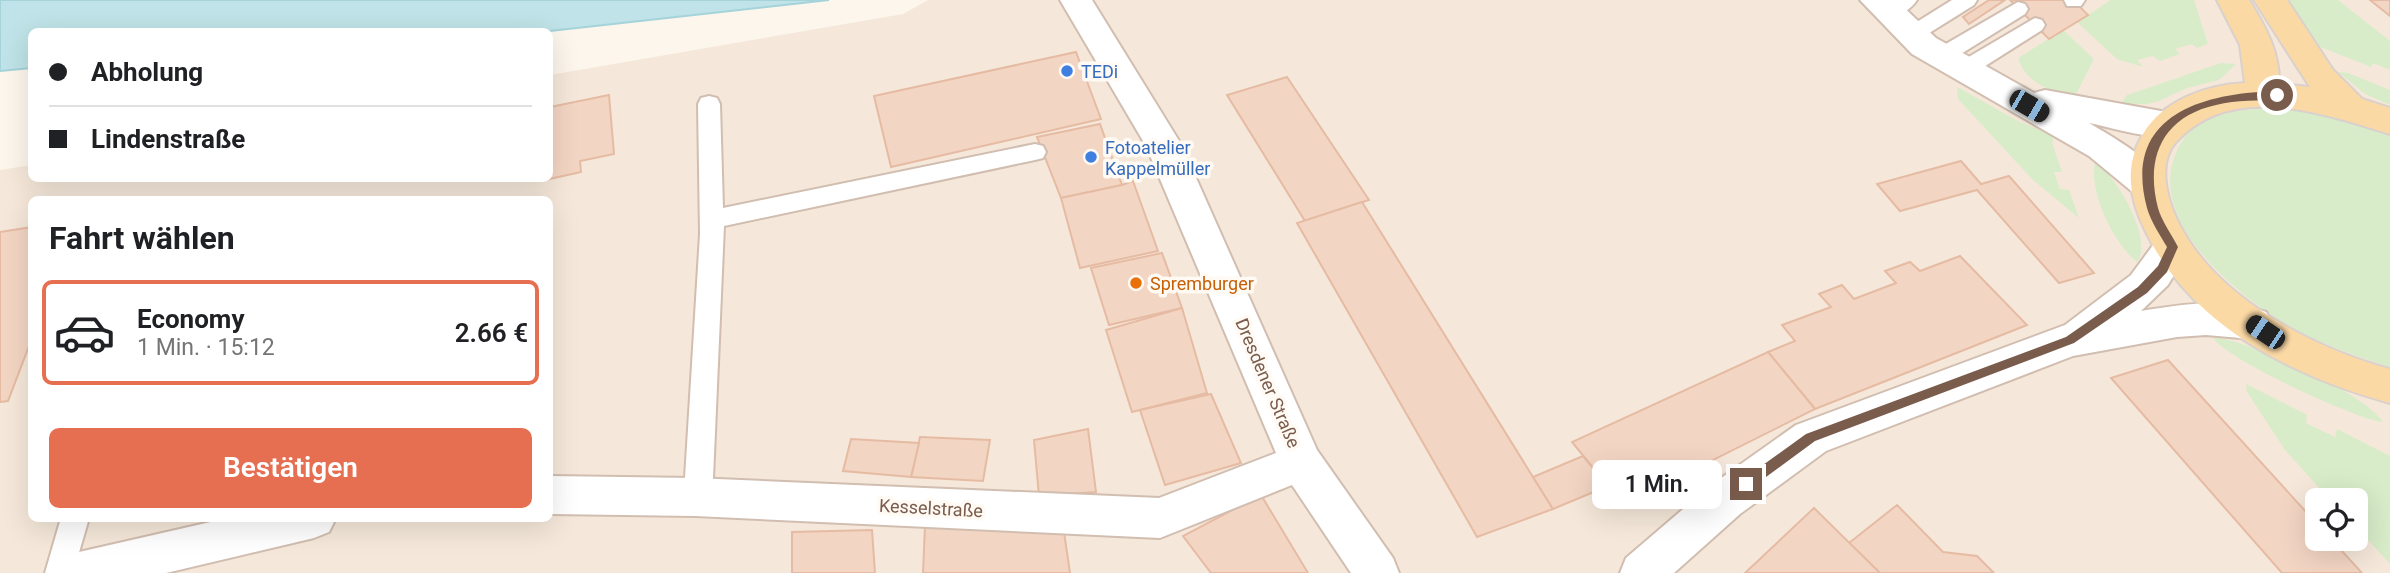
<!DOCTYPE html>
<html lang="de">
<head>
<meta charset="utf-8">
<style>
  :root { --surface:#fff; --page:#f6f6f6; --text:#202124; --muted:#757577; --line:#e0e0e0; --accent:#e76f51 }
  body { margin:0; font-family:Roboto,sans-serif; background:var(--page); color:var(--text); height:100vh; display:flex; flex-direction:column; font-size:26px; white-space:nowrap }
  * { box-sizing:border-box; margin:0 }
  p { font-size:23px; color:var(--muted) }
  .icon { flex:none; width:38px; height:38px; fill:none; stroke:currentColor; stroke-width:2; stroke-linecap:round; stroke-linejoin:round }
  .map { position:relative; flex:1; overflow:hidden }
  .drawer { position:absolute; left:28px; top:196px; width:525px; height:326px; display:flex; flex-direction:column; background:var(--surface); border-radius:10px; box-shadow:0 7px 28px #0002 }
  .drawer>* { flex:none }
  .top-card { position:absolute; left:28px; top:28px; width:525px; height:154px; border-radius:10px; box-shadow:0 7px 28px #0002; display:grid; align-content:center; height:154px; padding:0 21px; background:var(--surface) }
  .fabs { position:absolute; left:2305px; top:488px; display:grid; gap:14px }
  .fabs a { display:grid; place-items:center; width:63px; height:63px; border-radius:10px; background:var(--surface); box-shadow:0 7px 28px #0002; font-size:35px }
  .end { position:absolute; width:32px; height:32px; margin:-16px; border:9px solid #7a5c4d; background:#fff; box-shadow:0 0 0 4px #fff }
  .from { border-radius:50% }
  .bubble { position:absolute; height:49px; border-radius:10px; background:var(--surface); box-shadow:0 7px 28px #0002; font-size:23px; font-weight:600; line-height:49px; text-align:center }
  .car { position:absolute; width:21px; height:42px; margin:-21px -10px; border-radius:9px; box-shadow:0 0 5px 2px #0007; background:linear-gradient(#222 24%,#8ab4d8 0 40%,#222 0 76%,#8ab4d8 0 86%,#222 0) }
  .top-card b { display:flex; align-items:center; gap:24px; height:66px; font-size:26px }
  .top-card b+b { border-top:2px solid var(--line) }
  .top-card i { width:18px; height:18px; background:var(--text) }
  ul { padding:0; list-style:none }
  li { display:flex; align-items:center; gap:21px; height:105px; margin:0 14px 10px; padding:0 7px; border:4px solid transparent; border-radius:10px }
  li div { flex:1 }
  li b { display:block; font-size:26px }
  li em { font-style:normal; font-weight:600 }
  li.active { border-color:var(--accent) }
  li>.icon { width:63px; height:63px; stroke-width:1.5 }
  h2 { padding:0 21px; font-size:32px; line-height:84px }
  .cta { display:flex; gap:14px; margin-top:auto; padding:14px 21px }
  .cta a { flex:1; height:80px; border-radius:10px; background:var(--accent); color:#fff; font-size:28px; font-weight:600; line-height:80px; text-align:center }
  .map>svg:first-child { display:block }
</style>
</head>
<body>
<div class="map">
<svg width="2390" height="573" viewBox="0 0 2390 573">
  <rect width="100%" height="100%" fill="#fdf6ec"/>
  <!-- residential -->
  <path fill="#f5e8da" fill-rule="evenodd" d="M928,0H2390V573H0V170L31,165L32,178H550V75L903,14ZM32,200H550V518H32ZM2317,500H2356V539H2317Z"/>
  <!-- green -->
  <g fill="#d8ecc9">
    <path d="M2111,0H2194L2208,44L2197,48L2192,44L2175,49L2180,54L2160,61L2153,56L2137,60L2143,67L2117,59L2077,22Z"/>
    <path d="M2284,0H2338L2390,41V70L2373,63L2371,67L2313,44Z"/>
    <path d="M2063,30L2094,59L2074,98C2052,91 2025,83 2018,58Z"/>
    <path d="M2221,63L2236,64L2219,80L2187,88L2159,101L2147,104H2121L2127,95Z"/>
    <path d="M2338,72L2348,73L2390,90V105L2365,94Z"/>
    <path d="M1957,87L2018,121L2054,136L2052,143L2062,172H2054L2060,189L2069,190L2079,218L2033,180L1958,99Z"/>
    <path d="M2290,108L2346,119L2390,135V367C2349,354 2309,340 2273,316C2228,286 2158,225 2172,165C2176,149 2185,132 2201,123C2228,108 2260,109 2290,108Z"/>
    <path d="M2095,162C2116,175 2154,240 2137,262C2114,244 2088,191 2095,162Z"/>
    <path d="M2213,337C2251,341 2361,391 2383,422C2357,420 2221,357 2213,337Z"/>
    <path d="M2246,384L2307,415L2306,423L2335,437L2337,429L2390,456V564L2356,527V500H2330L2285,450L2247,392Z"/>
  </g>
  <!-- water -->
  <path fill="#bfe3e8" stroke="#a5d3da" stroke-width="2" d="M0,0H829L541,32H32L31,68L0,71Z"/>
  <!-- building -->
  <g fill="#f3d5c3" stroke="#e6bba3" stroke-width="2">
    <path d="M1989,0H2005L1969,24L1963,17Z"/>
    <path d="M2010,0H2073L2088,15L2049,39Z"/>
    <path d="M2370,0H2390V16Z"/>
    <path d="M1076,52L1101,119L891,167L874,96Z"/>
    <path d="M1287,77L1369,200L1305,221L1227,95Z"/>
    <path d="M609,95L614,154L580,161L581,172L545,180L550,178V107Z"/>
    <path d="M1100,124L1122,185L1061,198L1037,137Z"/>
    <path d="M1961,161L1981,184L2009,176L2094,273L2059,283L1977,190L1900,211L1877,184Z"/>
    <path d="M1133,181L1158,251L1080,268L1061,198L1122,185Z"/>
    <path d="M1362,202L1533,477L1553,509L1477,537L1297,223Z"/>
    <path d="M32,227V338L8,401L0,402V232Z"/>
    <path d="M1162,253L1182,308L1109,325L1091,268Z"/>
    <path d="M1960,256L2027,325L1815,409L1768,352L1795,341L1782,325L1831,307L1819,294L1842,285L1854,299L1896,283L1885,271L1910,262L1920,271Z"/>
    <path d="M1182,308L1207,393L1132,412L1106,330Z"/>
    <path d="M1768,352L1815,409L1627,503L1608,486L1572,442Z"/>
    <path d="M2168,360L2317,524V539H2331L2362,573H2282L2111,378Z"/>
    <path d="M1211,394L1241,463L1165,485L1140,410Z"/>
    <path d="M1088,429L1096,492L1039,496L1034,440Z"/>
    <path d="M920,437L990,440L983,481L911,477Z"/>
    <path d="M851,439L919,443L911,477L843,471Z"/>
    <path d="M1583,456L1608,486L1553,509L1533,477Z"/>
    <path d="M1261,495L1308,573H1211L1183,536Z"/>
    <path d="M1897,505L1943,552L1977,556L1994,573H1880L1849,543Z"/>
    <path d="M1814,508L1880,573H1745Z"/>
    <path d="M1063,525L1070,573H923L925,526Z"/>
    <path d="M872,530L875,573H792V532Z"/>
  </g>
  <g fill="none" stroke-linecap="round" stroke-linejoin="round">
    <!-- service casing -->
    <g stroke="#d1beb0" stroke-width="4">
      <g id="service">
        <path d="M1892,0H1917C1910,11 1893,21 1880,17L1877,12Z"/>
        <path d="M1952,0H1977L1974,5L1918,40L1911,42L1904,40L1900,35L1904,30Z"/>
        <path d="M2064,0H2085L2081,6H2067Z"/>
        <path d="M2018,2L2025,4L2028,9L2025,14L1948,62L1940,64L1932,62L1929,57L1932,52Z"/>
        <path d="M2035,18L2042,20L2045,25L2042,30L1971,75L1963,78L1955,75L1952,70L1955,65Z"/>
        <path d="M709,96L717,98L720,104L723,208L1035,144L1043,146L1046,152L1043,158L1035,160L724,226L713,478L705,506L695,509L685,506L681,497L685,478L700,234L698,104L701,98Z"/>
        <path d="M61,518H89L73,573H45Z"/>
      </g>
    </g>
    <!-- minor casing -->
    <g stroke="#d1beb0" stroke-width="4">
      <g id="minor">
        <path d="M1060,0H1092L1181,144L1317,450L1393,558L1399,573H1351L1292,485L1160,538L695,516L550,514V476L695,478L1159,498L1276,453L1146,146Z"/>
        <path d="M1860,0H1896L1936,38L2034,93L2045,90L2183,115L2188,124L2183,133C2153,142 2119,129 2089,123C2113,137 2153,160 2166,184L2161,194L2148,198L2135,194L2089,156L1912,54Z"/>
        <path d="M228,518H336L329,532L314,538L166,573H57L63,558L79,552Z"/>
      </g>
    </g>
    <!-- tertiary casing -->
    <g stroke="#d1beb0" stroke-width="4">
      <path id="tertiary" d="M2172,232L2185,237L2191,247L2168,285L2141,311C2182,304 2225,298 2266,312L2272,323L2266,334L2252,339L2206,335L2177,337L2073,356L1826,451L1740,514L1674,573H1620L1626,558L1710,486L1796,425L2065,325L2131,275L2159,237Z"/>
    </g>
    <!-- primary casing -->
    <g stroke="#dad1cd" stroke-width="4">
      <path id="primary" d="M2217,0H2249C2265,26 2280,52 2279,84L2310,87L2254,0H2287L2333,70L2362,99L2390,108V134C2323,113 2231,81 2176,142C2155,165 2169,207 2183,231C2222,301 2316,349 2390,369V403C2293,376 2190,326 2145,230C2129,197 2124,166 2143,134C2163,100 2207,85 2245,83L2240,45Z"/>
    </g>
    <!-- service -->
    <use href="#service" fill="#fff" fill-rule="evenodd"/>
    <!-- minor -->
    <use href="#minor" fill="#fff" fill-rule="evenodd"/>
    <!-- tertiary -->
    <use href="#tertiary" fill="#fff" fill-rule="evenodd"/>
    <!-- primary -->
    <use href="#primary" fill="#fbd9a5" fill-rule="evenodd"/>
  </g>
  <!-- route -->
  <path fill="#7a5c4d" d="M2277,91L2280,92V98C2259,102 2237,99 2216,105C2162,117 2145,158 2158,208C2162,222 2172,235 2178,247L2167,272L2147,293L2074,343L1815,441L1751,488H1742V480L1806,434L2066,337L2138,287L2158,266L2167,247C2160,235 2151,222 2147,208C2122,115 2202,93 2277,91Z"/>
  <!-- markers -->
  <g fill="#3f7fe0" stroke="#fffaf3" stroke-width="2.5">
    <circle cx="1067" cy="71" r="7"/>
    <circle cx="1091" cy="157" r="7"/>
  </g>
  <circle fill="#e8710a" stroke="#fffaf3" stroke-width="2.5" cx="1136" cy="283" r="7"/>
  <g text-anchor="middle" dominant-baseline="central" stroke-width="7" stroke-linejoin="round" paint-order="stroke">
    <!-- shop labels -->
    <g font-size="18" fill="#366cbe" stroke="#fffaf3" text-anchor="start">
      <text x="1081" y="71">TEDi</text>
      <text x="1105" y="147">Fotoatelier<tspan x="1105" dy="21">Kappelmüller</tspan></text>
    </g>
    <!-- food labels -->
    <g font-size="18" fill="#c56008" stroke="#fffaf3" text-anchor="start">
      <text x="1150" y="283">Spremburger</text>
    </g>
    <!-- street labels -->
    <g font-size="18" fill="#7a5c4d" stroke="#fffaf3">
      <text transform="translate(1268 383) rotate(67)">Dresdener Straße</text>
      <text transform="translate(931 508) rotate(3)">Kesselstraße</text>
    </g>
  </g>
</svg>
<div class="fabs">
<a><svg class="icon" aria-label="locate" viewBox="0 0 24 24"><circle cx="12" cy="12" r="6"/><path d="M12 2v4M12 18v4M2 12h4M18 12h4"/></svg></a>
</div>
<i class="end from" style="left:2277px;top:95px"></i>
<i class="end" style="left:1746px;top:484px"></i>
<div class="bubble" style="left:1592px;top:460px;width:130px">1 Min.</div>
<i class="car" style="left:2029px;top:106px;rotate:120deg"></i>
<i class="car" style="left:2265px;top:332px;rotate:304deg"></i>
<div class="top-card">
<b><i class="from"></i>Abholung</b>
<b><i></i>Lindenstraße</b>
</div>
<section class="drawer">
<h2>Fahrt wählen</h2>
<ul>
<li class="active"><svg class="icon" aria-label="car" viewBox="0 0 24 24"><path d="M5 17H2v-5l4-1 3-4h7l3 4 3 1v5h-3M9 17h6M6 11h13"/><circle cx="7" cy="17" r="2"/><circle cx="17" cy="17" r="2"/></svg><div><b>Economy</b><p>1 Min. · 15:12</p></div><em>2.66 €</em></li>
</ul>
<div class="cta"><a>Bestätigen</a></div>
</section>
</div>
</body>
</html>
